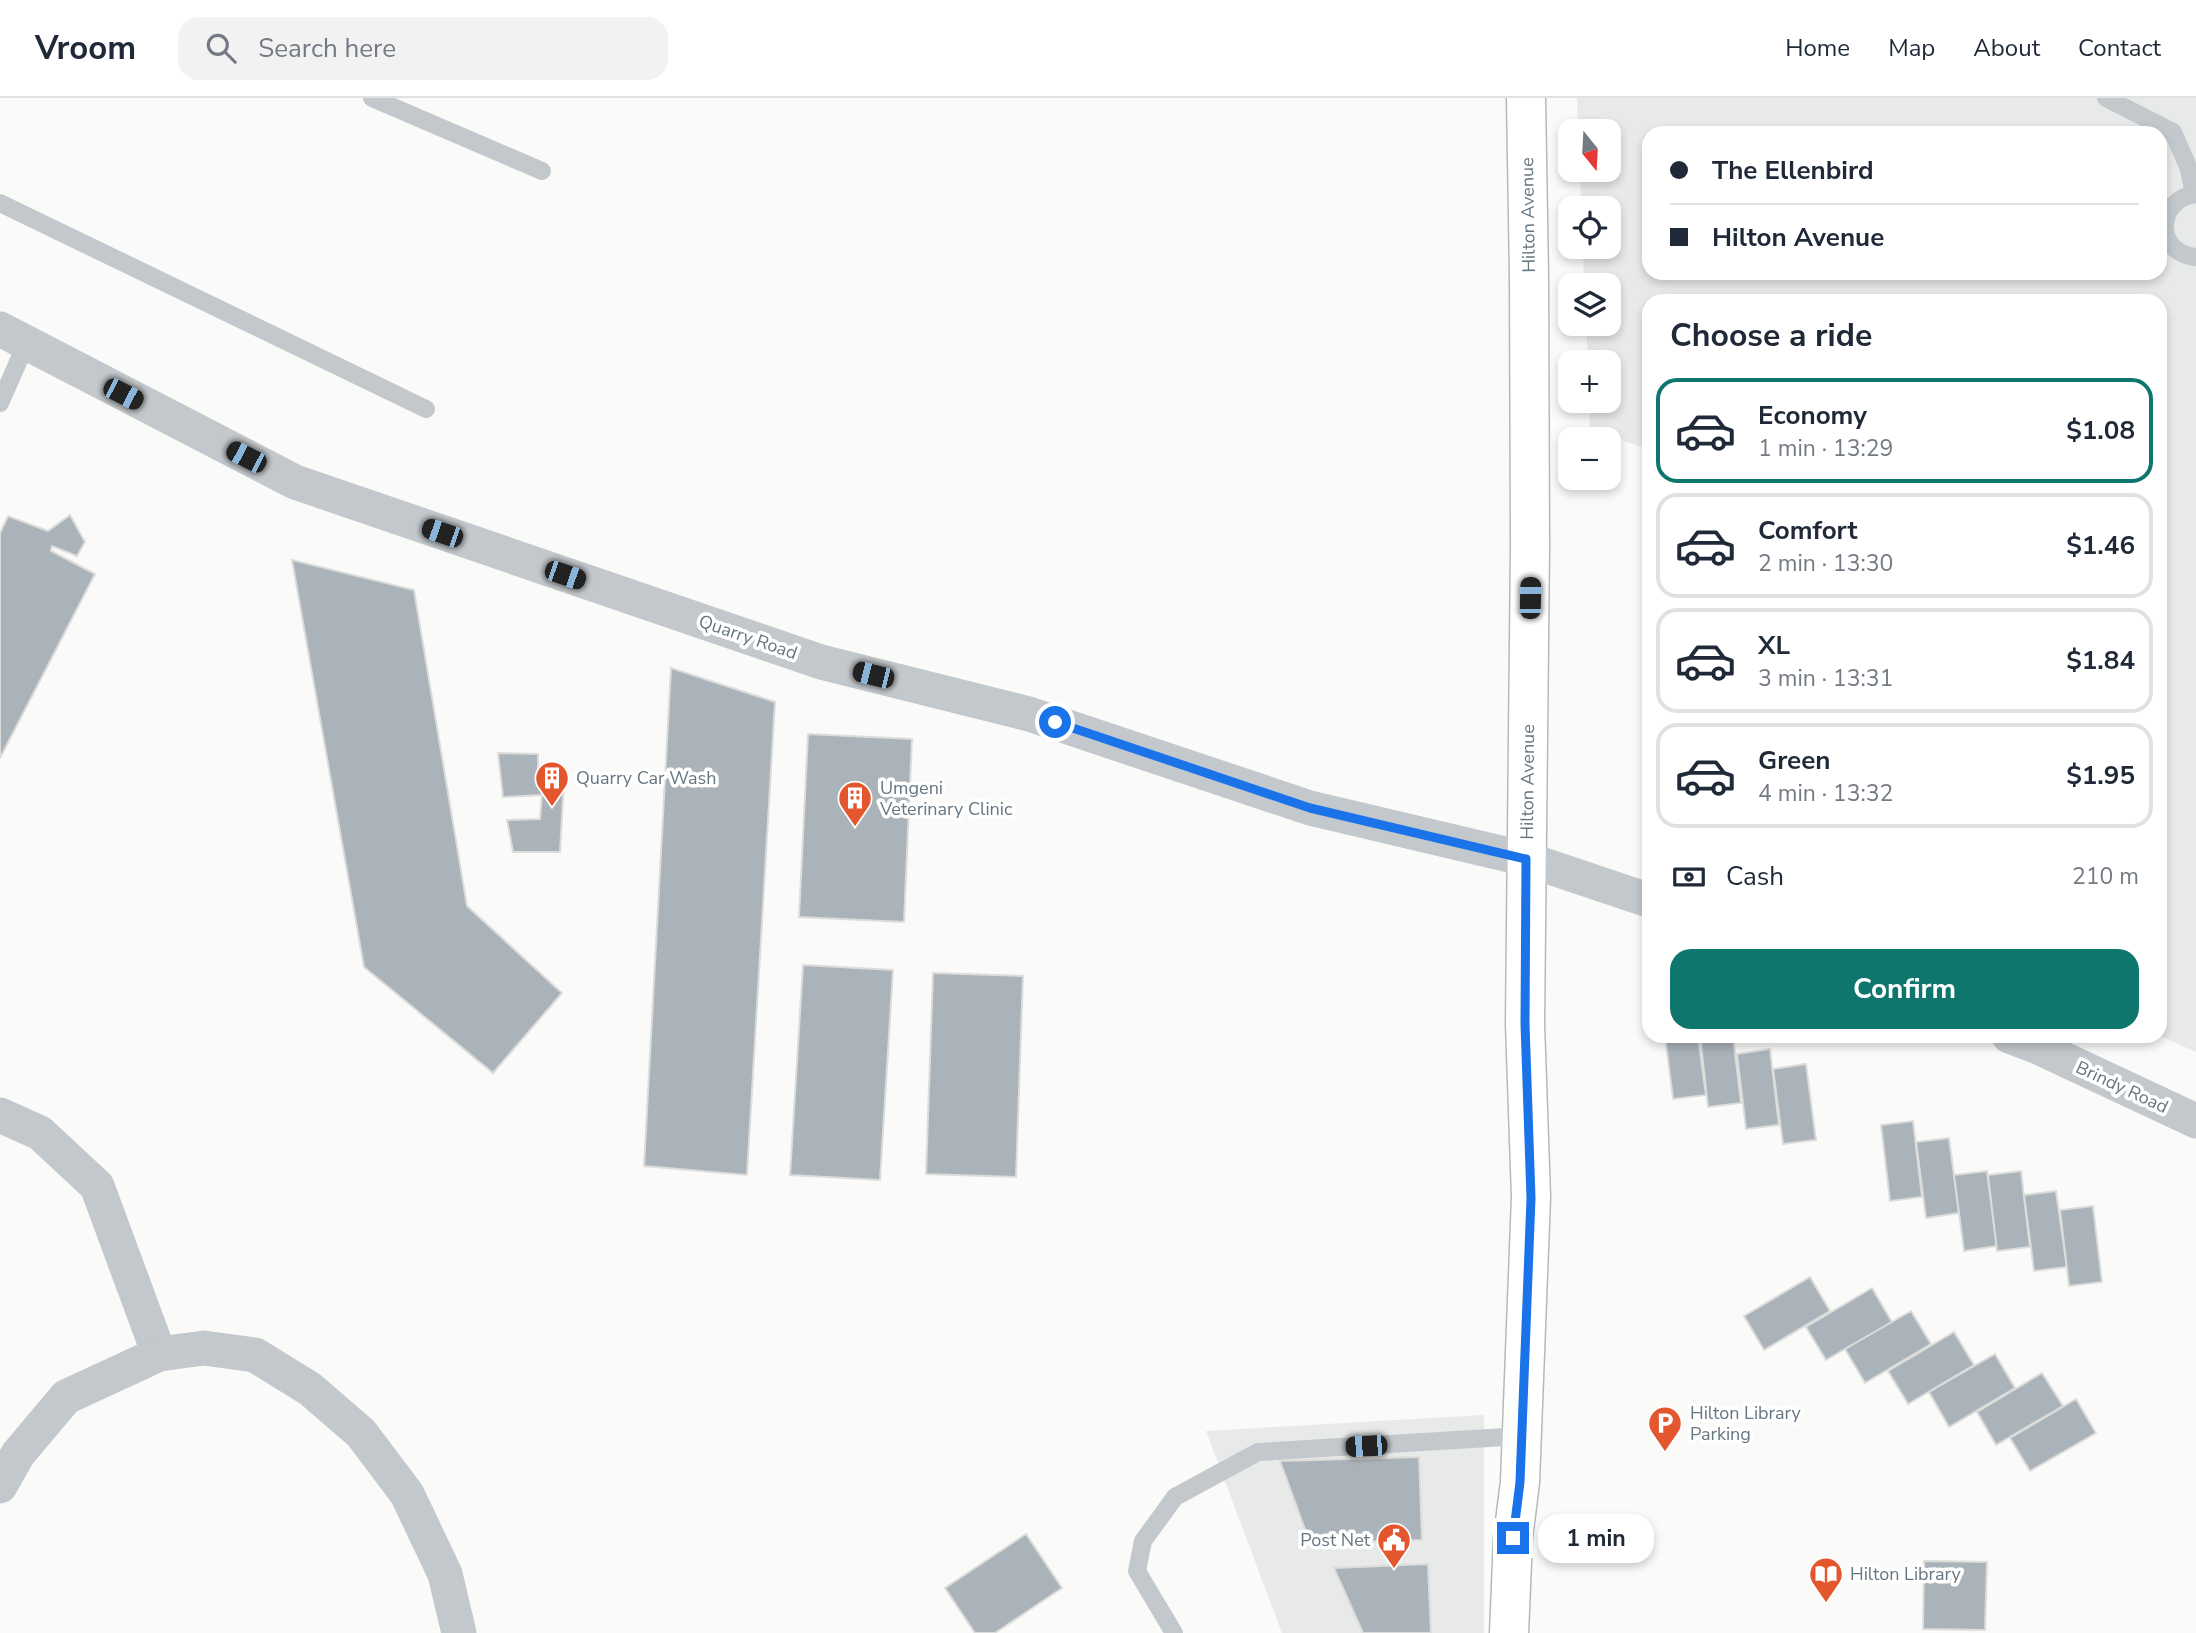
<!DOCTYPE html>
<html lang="en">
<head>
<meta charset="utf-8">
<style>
  :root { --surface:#fff; --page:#f2f2f3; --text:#1f2937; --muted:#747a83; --line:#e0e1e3; --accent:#0f766e }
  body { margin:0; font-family:"Nunito Sans",sans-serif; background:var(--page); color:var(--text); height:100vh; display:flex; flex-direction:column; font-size:26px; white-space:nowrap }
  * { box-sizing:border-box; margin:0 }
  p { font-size:23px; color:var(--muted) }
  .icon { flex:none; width:38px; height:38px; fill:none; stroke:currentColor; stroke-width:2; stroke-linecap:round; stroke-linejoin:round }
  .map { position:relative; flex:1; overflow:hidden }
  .side { position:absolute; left:1642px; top:196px; width:525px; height:749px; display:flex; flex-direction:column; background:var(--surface); border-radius:21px; box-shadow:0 4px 10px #0003 }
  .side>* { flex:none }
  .banner { position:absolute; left:1642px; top:28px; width:525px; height:154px; border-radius:21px; box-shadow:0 4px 10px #0003; display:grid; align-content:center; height:154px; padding:0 28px; background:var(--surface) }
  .needle { width:46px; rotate:162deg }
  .fabs { position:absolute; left:1558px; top:21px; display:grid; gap:14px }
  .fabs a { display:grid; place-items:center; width:63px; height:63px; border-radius:14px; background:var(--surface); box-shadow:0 4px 10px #0003; font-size:35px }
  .end { position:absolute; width:32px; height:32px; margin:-16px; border:9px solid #1a73e8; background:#fff; box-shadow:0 0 0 4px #fff }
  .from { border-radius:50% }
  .bubble { position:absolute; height:49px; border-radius:21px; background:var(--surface); box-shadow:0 4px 10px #0003; font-size:23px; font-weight:700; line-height:49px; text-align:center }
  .car { position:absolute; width:21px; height:42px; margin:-21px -10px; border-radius:9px; box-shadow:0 0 5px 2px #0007; background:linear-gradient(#222 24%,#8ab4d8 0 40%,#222 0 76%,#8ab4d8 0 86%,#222 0) }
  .banner b { display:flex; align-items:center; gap:24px; height:66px; font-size:26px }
  .banner b+b { border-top:2px solid var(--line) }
  .banner i { width:18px; height:18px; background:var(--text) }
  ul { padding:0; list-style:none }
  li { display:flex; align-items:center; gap:21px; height:105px; margin:0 14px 10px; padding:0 14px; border:4px solid var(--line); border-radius:21px }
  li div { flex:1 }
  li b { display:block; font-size:26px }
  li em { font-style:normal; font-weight:700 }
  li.on { border-color:var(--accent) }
  li>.icon { width:63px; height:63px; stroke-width:1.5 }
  h2 { padding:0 28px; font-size:32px; line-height:84px }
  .pay { display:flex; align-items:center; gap:18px; height:77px; padding:0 28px; font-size:26px }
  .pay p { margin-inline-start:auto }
  .button { display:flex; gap:14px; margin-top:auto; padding:14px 28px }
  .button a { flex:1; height:80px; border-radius:21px; background:var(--accent); color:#fff; font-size:28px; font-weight:700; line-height:80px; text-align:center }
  header { display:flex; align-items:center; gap:42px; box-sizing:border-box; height:98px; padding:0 35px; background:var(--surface); border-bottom:2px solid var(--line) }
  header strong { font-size:33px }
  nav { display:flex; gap:38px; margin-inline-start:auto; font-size:24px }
  .search { width:490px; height:63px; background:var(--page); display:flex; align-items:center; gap:18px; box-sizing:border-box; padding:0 24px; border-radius:21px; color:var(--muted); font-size:26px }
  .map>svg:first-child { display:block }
</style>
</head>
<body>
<header>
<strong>Vroom</strong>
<div class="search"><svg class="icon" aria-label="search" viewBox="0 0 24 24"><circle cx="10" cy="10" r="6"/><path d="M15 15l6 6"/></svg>Search here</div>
<nav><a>Home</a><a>Map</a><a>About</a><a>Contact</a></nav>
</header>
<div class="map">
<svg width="2196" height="1535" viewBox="0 0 2196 1535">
  <rect width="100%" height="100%" fill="#fafaf8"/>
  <!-- built -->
  <g fill="#e8e9e9" fill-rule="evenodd">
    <path d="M1577,0H2196V954L2160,938V203H1648V351L1590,332L1589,303H1608V264H1588L1586,226H1608V187H1584L1583,149H1608V110H1581L1580,72H1608V33H1578ZM1648,35H2160V175H1648Z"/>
    <path d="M1484,1317V1535H1282L1206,1333Z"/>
  </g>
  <!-- building -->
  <g fill="#aab3b9" stroke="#dcdcda" stroke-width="2">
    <path d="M70,417L85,444L77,458L52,448L51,453L95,476L0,660V435L8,418L48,433Z"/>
    <path d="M292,462L414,492L467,808L562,895L493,975L364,869Z"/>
    <path d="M671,570L775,604L747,1077L644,1068Z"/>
    <path d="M808,636L912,641L904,824L799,819Z"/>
    <path d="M498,655L538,656V681L564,682L560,754H513L507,722L540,721L542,697L503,699Z"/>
    <path d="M803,867L893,872L880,1082L790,1077Z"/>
    <path d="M933,875L1023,878L1016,1079L926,1076Z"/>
    <path d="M1665,938H1698L1706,997L1673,1001Z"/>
    <path d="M1700,938H1733L1741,1005L1708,1009Z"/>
    <path d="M1770,951L1779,1027L1746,1031L1737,956Z"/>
    <path d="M1806,966L1816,1042L1783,1046L1773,971Z"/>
    <path d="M1913,1023L1922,1099L1890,1103L1881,1027Z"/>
    <path d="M1949,1040L1959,1115L1926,1120L1916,1044Z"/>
    <path d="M1987,1073L1997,1148L1964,1153L1954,1077Z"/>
    <path d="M2021,1073L2030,1149L1997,1153L1988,1077Z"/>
    <path d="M2056,1093L2067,1169L2034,1173L2024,1097Z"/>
    <path d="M2093,1108L2102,1184L2069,1188L2060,1112Z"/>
    <path d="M1810,1179L1830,1213L1764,1252L1744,1218Z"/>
    <path d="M1872,1190L1892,1224L1826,1262L1806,1229Z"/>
    <path d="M1911,1213L1931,1246L1865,1285L1845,1251Z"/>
    <path d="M1954,1234L1974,1267L1908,1306L1888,1273Z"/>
    <path d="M1995,1256L2015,1290L1949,1329L1929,1294Z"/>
    <path d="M2042,1275L2063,1308L1996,1347L1977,1314Z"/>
    <path d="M2076,1301L2096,1335L2030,1373L2010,1340Z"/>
    <path d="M1419,1359L1422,1442L1310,1445L1280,1363Z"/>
    <path d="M1026,1436L1062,1490L995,1535H975L945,1490Z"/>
    <path d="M1924,1463L1987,1464L1985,1532L1923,1531Z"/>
    <path d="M1428,1466L1431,1535H1363L1334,1470Z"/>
  </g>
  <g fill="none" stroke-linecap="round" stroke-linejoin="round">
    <!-- secondary casing -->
    <g stroke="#b3babf" stroke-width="41">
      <g id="secondary">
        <path id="s1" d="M1509,1535L1513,1440L1520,1384L1531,1099L1525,926L1530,448L1529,179L1526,0"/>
      </g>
    </g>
    <!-- lane -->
    <g stroke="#c3c8cc" stroke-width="18">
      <path d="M372,0L542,73"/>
      <path d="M2106,0L2173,34L2189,71L2194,96"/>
      <path d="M2196,96C2155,102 2154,155 2196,159"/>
      <path d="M0,105L426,311"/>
      <path d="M0,305L26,246"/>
      <path d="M1174,1535L1137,1473L1143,1443L1175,1399L1258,1354L1522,1338"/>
    </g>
    <!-- street -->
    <g stroke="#c3c8cc" stroke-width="35">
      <path d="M0,231L295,384L821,564L1029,616L1310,710L1526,761L1648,802"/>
      <path d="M2009,938L2038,949L2196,1023"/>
      <path d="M0,1017L40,1035L97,1088L159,1256"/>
      <path d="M0,1388L18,1356L66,1299L159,1256L204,1250L255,1257L310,1291L361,1335L407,1396L445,1476L459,1535"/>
    </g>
    <!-- secondary -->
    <use href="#secondary" stroke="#fff" stroke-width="38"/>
  </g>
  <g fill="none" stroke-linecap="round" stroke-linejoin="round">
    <!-- route -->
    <path stroke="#1a73e8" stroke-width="9" d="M1055,624L1310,710L1526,761L1525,926L1531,1100L1520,1384L1513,1440"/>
  </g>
  <!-- icons -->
  <defs>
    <g id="building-pin" transform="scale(1.75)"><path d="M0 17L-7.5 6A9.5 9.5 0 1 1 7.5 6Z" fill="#e4572e" stroke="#fff"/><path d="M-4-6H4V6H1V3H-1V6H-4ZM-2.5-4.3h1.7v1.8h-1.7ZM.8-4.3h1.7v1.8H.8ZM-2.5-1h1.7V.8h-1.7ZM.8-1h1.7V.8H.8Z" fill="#fff"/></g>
    <g id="parking-pin" transform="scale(1.75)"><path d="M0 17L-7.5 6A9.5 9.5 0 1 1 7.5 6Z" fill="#e4572e" stroke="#fff"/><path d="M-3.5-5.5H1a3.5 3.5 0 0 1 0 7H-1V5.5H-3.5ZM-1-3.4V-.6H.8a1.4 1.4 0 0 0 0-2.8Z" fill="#fff"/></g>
    <g id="civic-pin" transform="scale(1.75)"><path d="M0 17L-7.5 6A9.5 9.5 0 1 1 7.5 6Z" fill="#e4572e" stroke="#fff"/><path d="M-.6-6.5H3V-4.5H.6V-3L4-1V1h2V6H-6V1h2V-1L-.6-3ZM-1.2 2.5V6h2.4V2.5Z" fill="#fff"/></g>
    <g id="library-pin" transform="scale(1.75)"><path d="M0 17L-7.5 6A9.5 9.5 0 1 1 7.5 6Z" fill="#e4572e" stroke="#fff"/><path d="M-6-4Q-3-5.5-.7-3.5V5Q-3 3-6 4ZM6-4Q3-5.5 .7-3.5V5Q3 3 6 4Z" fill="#fff"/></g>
  </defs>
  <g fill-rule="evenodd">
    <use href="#building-pin" x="552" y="680"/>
    <use href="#building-pin" x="855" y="700"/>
    <use href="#parking-pin" x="1665" y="1325"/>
    <use href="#civic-pin" x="1394" y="1442"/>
    <use href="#library-pin" x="1826" y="1476"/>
  </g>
  <g text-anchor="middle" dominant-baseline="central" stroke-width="7" stroke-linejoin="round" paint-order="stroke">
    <!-- street labels -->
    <g font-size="18" fill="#657683" stroke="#fff">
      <text transform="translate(1528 117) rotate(-91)">Hilton Avenue</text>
      <text transform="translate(748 539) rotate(19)">Quarry Road</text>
      <text stroke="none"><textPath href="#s1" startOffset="852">Hilton Avenue</textPath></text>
      <text transform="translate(2122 989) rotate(25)">Brindy Road</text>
    </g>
    <!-- poi labels -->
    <g font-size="18" fill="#657683" stroke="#fff" text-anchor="start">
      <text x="576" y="680">Quarry Car Wash</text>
      <text x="880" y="690">Umgeni<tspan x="880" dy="21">Veterinary Clinic</tspan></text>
      <text x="1690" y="1315">Hilton Library<tspan x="1690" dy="21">Parking</tspan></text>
      <text x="1370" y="1442" text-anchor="end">Post Net</text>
      <text x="1850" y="1476">Hilton Library</text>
    </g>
  </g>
</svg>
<div class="fabs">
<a><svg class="needle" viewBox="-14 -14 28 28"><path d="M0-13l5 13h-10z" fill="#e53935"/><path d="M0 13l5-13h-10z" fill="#747a83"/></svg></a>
<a><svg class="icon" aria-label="locate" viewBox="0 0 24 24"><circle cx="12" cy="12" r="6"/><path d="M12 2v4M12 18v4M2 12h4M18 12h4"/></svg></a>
<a><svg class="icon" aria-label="layers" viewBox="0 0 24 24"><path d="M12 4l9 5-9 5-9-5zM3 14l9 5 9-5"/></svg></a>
<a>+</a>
<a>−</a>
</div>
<i class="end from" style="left:1055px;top:624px"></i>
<i class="end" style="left:1513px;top:1440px"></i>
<div class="bubble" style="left:1538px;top:1416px;width:116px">1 min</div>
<i class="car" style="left:123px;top:296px;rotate:117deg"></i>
<i class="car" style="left:246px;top:359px;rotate:297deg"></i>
<i class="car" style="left:442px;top:435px;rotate:289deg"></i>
<i class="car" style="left:565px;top:477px;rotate:109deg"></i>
<i class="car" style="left:1530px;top:500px;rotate:1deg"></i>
<i class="car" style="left:873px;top:577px;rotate:284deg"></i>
<i class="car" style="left:1366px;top:1348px;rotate:267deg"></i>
<div class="banner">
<b><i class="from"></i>The Ellenbird</b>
<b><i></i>Hilton Avenue</b>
</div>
<section class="side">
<h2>Choose a ride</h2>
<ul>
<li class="on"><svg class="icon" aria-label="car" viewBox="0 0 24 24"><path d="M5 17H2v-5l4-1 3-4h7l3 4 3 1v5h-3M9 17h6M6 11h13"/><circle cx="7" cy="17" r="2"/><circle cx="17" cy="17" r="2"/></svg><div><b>Economy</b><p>1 min · 13:29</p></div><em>$1.08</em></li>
<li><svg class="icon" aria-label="car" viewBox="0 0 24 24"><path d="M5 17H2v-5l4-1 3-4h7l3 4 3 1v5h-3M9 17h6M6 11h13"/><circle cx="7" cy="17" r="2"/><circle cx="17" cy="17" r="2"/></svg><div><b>Comfort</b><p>2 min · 13:30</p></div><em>$1.46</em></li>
<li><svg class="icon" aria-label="car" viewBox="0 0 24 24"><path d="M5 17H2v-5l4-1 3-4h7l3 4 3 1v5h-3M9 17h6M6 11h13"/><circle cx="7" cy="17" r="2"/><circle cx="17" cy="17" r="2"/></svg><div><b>XL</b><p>3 min · 13:31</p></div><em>$1.84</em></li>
<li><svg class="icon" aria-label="car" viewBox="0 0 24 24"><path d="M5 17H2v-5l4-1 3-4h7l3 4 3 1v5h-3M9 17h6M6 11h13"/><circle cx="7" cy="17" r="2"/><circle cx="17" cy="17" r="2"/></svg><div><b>Green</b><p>4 min · 13:32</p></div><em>$1.95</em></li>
</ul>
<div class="pay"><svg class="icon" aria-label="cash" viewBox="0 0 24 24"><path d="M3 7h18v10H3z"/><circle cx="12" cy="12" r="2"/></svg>Cash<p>210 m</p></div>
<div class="button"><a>Confirm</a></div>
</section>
</div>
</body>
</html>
